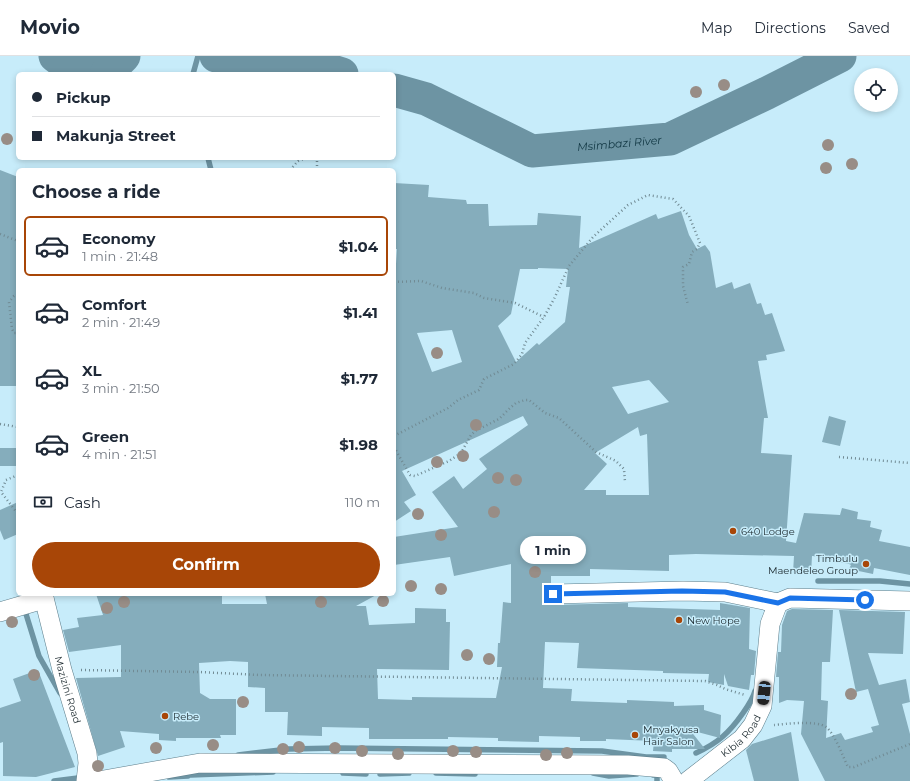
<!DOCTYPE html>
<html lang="en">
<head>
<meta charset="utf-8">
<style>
  :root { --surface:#fff; --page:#f6f6f7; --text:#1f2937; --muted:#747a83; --line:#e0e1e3; --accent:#a84607 }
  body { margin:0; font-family:Montserrat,sans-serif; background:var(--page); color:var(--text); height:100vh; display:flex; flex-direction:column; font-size:15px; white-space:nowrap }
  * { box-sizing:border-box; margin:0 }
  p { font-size:13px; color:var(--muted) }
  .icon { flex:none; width:22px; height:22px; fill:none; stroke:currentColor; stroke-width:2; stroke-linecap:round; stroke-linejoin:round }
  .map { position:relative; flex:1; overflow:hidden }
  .side { position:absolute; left:16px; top:112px; width:380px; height:428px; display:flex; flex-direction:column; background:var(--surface); border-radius:6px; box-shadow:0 2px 6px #0003 }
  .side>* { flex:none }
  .guide { position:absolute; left:16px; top:16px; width:380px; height:88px; border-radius:6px; box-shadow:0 2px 6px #0003; display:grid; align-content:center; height:88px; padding:0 16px; background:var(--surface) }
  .tools { position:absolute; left:854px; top:12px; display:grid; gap:8px }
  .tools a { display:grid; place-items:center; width:44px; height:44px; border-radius:50%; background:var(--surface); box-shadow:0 2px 6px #0003; font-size:20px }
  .end { position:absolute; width:18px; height:18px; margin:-9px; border:5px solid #1a73e8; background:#fff; box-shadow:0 0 0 2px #fff }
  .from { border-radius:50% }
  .bubble { position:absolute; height:28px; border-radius:14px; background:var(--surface); box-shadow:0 2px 6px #0003; font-size:13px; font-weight:700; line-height:28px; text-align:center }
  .car { position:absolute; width:12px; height:24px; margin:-12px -6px; border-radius:5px; box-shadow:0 0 3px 1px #0007; background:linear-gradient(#222 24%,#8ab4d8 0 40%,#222 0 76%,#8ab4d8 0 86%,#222 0) }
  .guide b { display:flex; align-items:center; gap:14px; height:38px; font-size:15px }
  .guide b+b { border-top:1px solid var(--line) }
  .guide i { width:10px; height:10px; background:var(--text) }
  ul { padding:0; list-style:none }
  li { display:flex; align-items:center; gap:12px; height:60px; margin:0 8px 6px; padding:0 8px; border:2px solid transparent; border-radius:6px }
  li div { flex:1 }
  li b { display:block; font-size:15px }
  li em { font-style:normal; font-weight:700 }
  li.selected { border-color:var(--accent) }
  li>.icon { width:36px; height:36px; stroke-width:1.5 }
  h2 { padding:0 16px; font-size:18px; line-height:48px }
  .pay { display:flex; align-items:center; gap:10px; height:44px; padding:0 16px; font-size:15px }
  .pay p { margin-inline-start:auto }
  .cta { display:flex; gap:8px; margin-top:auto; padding:8px 16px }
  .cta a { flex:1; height:46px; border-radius:24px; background:var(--accent); color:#fff; font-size:16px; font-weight:700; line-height:46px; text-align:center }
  header { display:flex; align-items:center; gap:24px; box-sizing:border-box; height:56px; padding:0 20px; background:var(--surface); border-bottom:1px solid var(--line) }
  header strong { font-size:19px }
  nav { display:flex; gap:22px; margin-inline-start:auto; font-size:14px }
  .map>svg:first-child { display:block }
</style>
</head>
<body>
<header>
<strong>Movio</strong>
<nav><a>Map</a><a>Directions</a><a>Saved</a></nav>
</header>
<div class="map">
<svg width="910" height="725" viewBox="0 0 910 725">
  <rect width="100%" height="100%" fill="#c7ecfa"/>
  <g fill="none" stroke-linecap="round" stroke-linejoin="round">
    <!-- stream -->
    <g stroke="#6d94a3" stroke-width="5.5">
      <path d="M193,18L198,0"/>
      <path d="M208,102L211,114"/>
      <path d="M818,525H880L910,528"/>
      <path d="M22,554L26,558L39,600L60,637"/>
      <path d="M696,697C718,687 729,677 743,657C748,650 753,643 755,635"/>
      <path d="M238,699L289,693L338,692L602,695L646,701H664"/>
      <path d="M343,717L366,718"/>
      <path d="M436,717L475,718"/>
      <path d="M593,717L609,720L637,718"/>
      <path d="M380,718L409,717"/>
      <path d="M191,719L273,716"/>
      <path d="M653,719H657V725"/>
      <path d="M169,721L188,720"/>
      <path d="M54,725L78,722"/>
    </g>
    <!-- river -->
    <g stroke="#6d94a3" stroke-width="33">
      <path d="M55,0L59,3L103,18"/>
      <path d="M216,0L220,1L317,10L342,18"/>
      <path d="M106,18L124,0"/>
      <path id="s1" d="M394,34L426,43L532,95L670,83L767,37L840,0"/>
    </g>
  </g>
  <!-- building -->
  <g fill="#85adbc" fill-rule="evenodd">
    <path d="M0,114L18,121L17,330H0Z"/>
    <path d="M394,127L429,129L428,141L466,144L467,148H488L489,170L537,169L538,157L581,160L579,192L656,158L658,163L681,155L689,179L697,193L705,189L710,196L716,232L732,226L734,233L750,227L757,248L761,247L765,259L772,257L785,295L766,299L767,304L758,305L768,362H764L761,397L792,399L786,485L796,487L804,457L840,459L842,452L858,456L857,463L871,465L870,471L882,474L879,485L910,491V519L874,512L873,518L849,513L851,509L849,508L813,500H812L811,518L793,517L794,500L696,498L669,499V515L590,513V520H551V528L547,529L544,532L542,539L543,543L547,547L553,549L628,547V551L720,554V547L750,552L749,593L756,595L754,619H751L749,634L728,630L724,618V629L708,626L709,618L663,617V615L577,612L579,587L545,586L543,632L572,633L571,645L627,647V644L674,646V650L704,649V654L721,659L720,682L690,674L705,693H672V696L653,695L654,685L606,683V685H580V681L539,680V686L498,685V682L448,681V683H369V672L322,671V680L287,679L288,656H265V632L248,631V606L230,605L199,607L200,637L210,643H236V679H220L221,682H176V685L159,684V678L120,675L125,691L98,700L76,622L121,621V589L69,596L63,574L79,571L77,562L103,559L96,538H222V548H267L265,538H378L356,550H366L369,569L415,567V552L446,553V566H450L449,614L377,613L378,643L412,644V641L496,642L502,611H497L498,587H500L503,546L511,547V508L454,520L450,501L394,509V481L458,471L432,436L454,420L463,433L487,413L479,403L528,369L523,360L402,415L416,439L404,446L411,455L394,466V263L396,262L395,223L397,193H394ZM538,212L568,213L566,231H570L565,266L539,289L537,287L516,306L498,270L511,258L520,213H538ZM452,274L462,306L432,316L417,277ZM649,324L669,346L628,358L612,331ZM638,371L640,380L647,378L649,439H606V434H584L607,408L595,397Z"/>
    <path d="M829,360L846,365L840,390L822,386Z"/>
    <rect x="0" y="392" width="18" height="18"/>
    <path d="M18,446V478L4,484L0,474V454Z"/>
    <path d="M792,553L833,554L830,606H822L821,644L828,645L826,682L841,677L845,684L873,676L871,671L879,669L868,633L856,636L839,554L905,556L903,598L868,597L879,629L906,623L910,646L902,648L910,678V725H825L801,678L804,645L787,644L779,647V621H776L778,596H781L782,569L787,555Z"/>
    <path d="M38,614L75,711L36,721L3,720V686L0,687V652L21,645L13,623Z"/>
    <path d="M791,676L799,725H754L746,694L752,688Z"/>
  </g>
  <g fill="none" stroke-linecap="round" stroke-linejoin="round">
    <!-- street casing -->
    <g stroke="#5d7e8b" stroke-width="20">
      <g id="street">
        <path id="s2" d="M43,538L62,614L87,697L88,707L86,725"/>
        <path d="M553,538L683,535L725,536L778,547"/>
        <path d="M778,547L790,542L910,545"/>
        <path d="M0,556L44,543"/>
        <path d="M98,725L200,707L628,709L664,712L668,715L674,725"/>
        <path id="s3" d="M688,725L742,683L753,669L762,650L770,568L778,547"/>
      </g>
    </g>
    <!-- path -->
    <g stroke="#718b94" stroke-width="2.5" stroke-dasharray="1 3" stroke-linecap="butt">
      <path d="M290,114L298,105L306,102"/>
      <path d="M317,114V102"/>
      <path d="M0,178L18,185"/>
      <path d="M394,226L421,225L442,232L474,237L484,242L515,247L544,261"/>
      <path d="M18,239L14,240L9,246L12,273L14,277H18"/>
      <path d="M18,357V364"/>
      <path d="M0,368L18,371"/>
      <path d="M394,380L448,352L458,344L479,334L484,323L514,308L522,298L525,287L544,261L554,243L569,210L593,181L628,149L648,139L673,143L689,160L700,187L697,193L692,196L689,208L683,211V230L688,249"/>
      <path d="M394,391L410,419L415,420L449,405L461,397L471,379L475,375L499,363L510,352L516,347L525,344H529L545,357L559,362L596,396L616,405L624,413L625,426"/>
      <path d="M839,401L910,407"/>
      <path d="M18,419L6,424L1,436L18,458"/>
      <path d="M81,614L199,616L260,619L705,625L717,629L725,633L745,639"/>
      <path d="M774,669C785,668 817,664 826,671C835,678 843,701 848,711H854L910,688"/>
    </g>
    <!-- street -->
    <use href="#street" stroke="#fff" stroke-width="19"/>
  </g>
  <!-- trees -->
  <g fill="#988d86">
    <circle cx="724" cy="29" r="6"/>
    <circle cx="696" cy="36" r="6"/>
    <circle cx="7" cy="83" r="6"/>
    <circle cx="828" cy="89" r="6"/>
    <circle cx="852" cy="108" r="6"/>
    <circle cx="826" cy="112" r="6"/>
    <circle cx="437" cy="297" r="6"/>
    <circle cx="476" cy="369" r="6"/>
    <circle cx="463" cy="400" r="6"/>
    <circle cx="437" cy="406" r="6"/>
    <circle cx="498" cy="422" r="6"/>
    <circle cx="516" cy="424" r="6"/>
    <circle cx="494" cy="456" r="6"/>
    <circle cx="418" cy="458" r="6"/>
    <circle cx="441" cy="479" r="6"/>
    <circle cx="535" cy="516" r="6"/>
    <circle cx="411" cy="530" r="6"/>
    <circle cx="441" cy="533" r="6"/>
    <circle cx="383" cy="545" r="6"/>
    <circle cx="124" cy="546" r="6"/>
    <circle cx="321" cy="546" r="6"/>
    <circle cx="107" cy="552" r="6"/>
    <circle cx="12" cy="566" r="6"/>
    <circle cx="467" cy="599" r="6"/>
    <circle cx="489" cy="603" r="6"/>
    <circle cx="34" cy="619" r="6"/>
    <circle cx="851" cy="638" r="6"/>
    <circle cx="243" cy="646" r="6"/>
    <circle cx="213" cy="689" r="6"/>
    <circle cx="299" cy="691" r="6"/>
    <circle cx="156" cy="692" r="6"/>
    <circle cx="335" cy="692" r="6"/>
    <circle cx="283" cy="693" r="6"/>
    <circle cx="362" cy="695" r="6"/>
    <circle cx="453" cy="695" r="6"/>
    <circle cx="476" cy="696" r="6"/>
    <circle cx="567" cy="697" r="6"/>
    <circle cx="398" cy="698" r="6"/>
    <circle cx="546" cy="699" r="6"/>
    <circle cx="98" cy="710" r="6"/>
  </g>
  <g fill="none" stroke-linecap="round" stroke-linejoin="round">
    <!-- route -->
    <path stroke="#1a73e8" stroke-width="5" d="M553,538L682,535L725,536L778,547L790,542L865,544"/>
  </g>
  <!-- markers -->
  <g fill="#a84607" stroke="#c7ecfa" stroke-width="1.5">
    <circle cx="733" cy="475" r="4"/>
    <circle cx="866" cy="508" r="4"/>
    <circle cx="679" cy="564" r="4"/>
    <circle cx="165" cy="660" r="4"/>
    <circle cx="635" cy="679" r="4"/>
  </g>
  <g text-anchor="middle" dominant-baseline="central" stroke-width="3" stroke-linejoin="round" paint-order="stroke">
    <!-- poi labels -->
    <g font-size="10" fill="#1c2a2f" stroke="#c7ecfa" text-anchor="start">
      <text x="741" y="475">640 Lodge</text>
      <text x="858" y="502" text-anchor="end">Timbulu<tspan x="858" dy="12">Maendeleo Group</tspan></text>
      <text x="687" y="564">New Hope</text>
      <text x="173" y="660">Rebe</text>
      <text x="643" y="673">Mnyakyusa<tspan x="643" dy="12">Hair Salon</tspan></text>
    </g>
    <!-- street labels -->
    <g font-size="10" fill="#1c2a2f" stroke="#c7ecfa">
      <text stroke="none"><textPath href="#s2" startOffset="99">Mazizini Road</textPath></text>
      <text stroke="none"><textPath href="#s3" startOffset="70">Kibia Road</textPath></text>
    </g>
    <!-- water labels -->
    <g font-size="11" font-style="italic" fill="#0f3541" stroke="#c7ecfa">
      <text stroke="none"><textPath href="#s1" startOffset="239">Msimbazi River</textPath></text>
    </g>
  </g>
</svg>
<div class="tools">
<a><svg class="icon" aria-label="locate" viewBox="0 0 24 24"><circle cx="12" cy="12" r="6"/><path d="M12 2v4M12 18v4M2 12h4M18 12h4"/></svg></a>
</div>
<i class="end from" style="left:865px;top:544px"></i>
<i class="end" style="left:553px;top:538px"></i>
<div class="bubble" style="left:520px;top:480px;width:66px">1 min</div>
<i class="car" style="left:764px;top:637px;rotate:186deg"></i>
<div class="guide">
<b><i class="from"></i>Pickup</b>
<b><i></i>Makunja Street</b>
</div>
<section class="side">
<h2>Choose a ride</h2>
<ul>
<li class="selected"><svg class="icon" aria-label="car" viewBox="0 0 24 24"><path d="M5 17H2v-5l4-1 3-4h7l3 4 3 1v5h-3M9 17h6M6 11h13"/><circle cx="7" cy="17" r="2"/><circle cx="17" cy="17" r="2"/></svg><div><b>Economy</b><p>1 min · 21:48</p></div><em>$1.04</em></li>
<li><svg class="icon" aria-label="car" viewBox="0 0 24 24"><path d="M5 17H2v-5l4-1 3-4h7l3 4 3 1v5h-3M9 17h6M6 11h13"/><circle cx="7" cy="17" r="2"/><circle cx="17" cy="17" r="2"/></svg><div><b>Comfort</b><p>2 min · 21:49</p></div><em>$1.41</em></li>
<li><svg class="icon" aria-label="car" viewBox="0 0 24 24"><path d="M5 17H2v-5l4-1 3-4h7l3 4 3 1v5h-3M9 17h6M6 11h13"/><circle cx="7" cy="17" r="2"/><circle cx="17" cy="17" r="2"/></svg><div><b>XL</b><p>3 min · 21:50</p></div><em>$1.77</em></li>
<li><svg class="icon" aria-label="car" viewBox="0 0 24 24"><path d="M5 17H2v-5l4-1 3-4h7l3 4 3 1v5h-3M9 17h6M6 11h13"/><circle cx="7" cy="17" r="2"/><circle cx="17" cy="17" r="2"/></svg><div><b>Green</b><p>4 min · 21:51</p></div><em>$1.98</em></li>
</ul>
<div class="pay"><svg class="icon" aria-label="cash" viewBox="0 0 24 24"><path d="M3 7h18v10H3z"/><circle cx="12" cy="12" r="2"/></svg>Cash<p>110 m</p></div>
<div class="cta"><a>Confirm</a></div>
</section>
</div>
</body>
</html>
